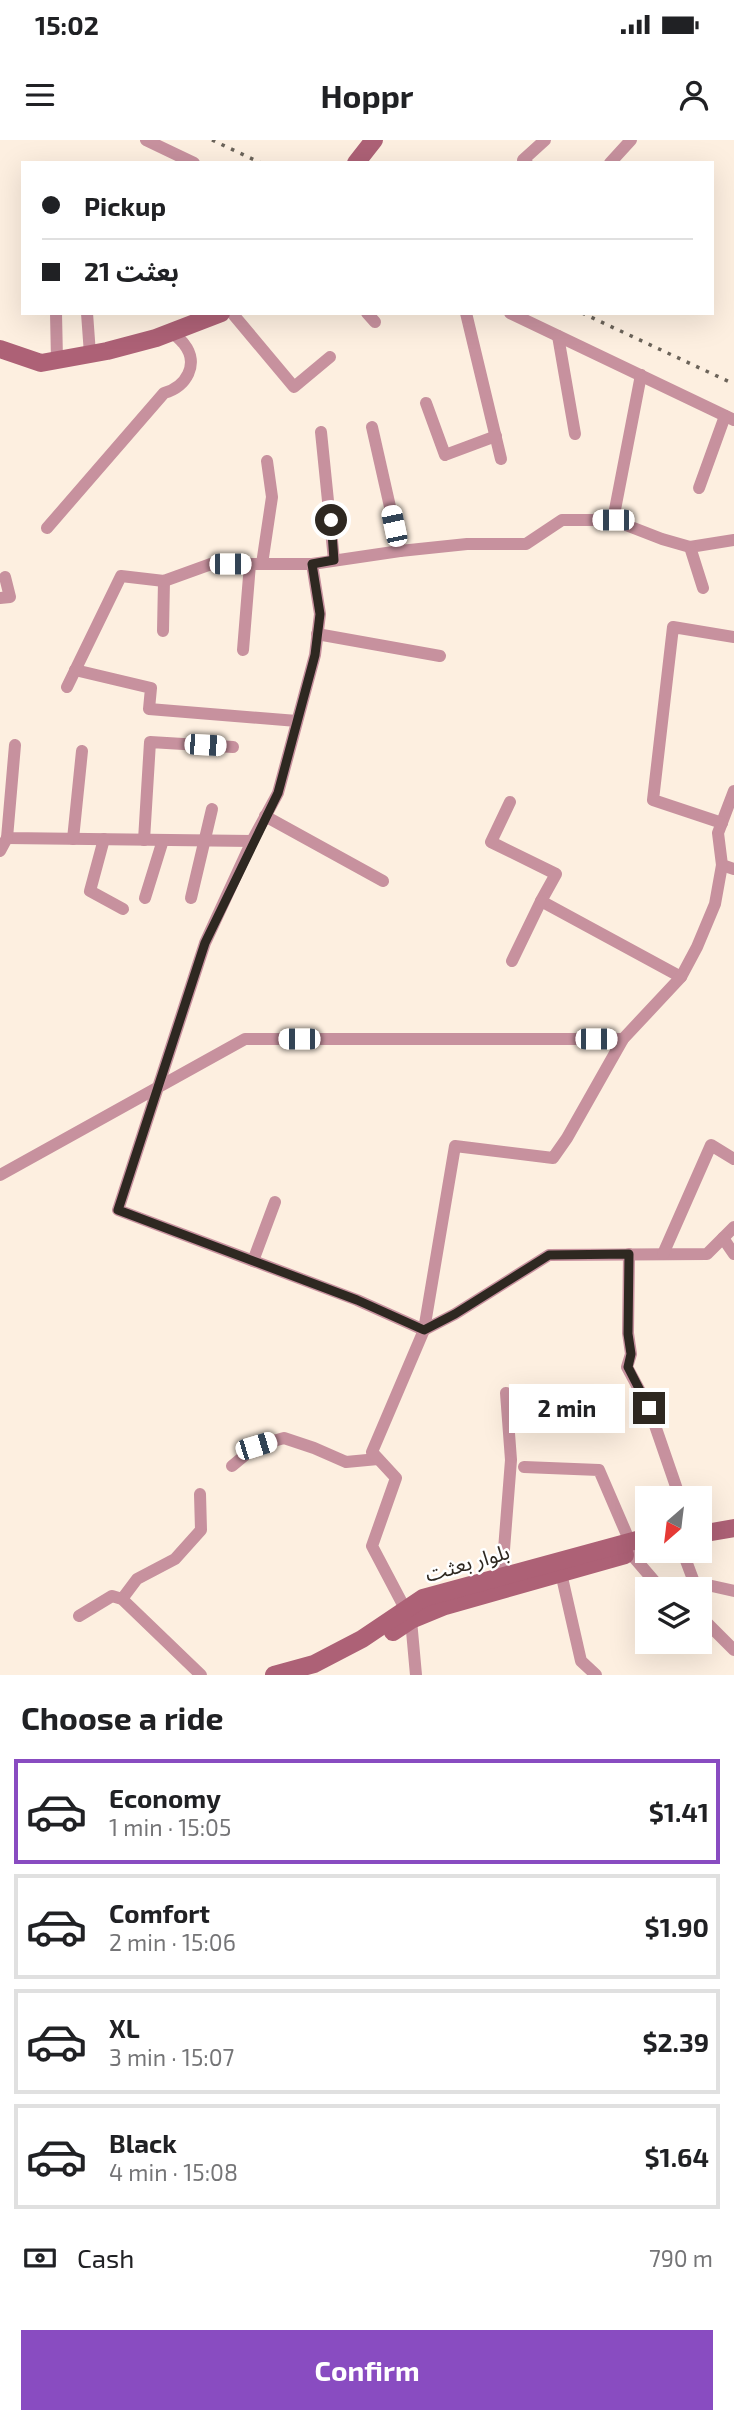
<!DOCTYPE html>
<html lang="en">
<head>
<meta charset="utf-8">
<style>
  :root { --surface:#fff; --page:#f2f2f2; --text:#202124; --muted:#757577; --line:#e0e0e0; --accent:#894cc1 }
  body { margin:0; font-family:"Exo 2","Noto Sans Arabic",sans-serif; background:var(--page); color:var(--text); height:100vh; display:flex; flex-direction:column; font-size:26px; white-space:nowrap }
  * { box-sizing:border-box; margin:0 }
  p { font-size:23px; color:var(--muted) }
  .icon { flex:none; width:38px; height:38px; fill:none; stroke:currentColor; stroke-width:2; stroke-linecap:round; stroke-linejoin:round }
  .map { position:relative; height:1535px; overflow:hidden }
  .side { display:flex; flex-direction:column; background:var(--surface); flex:1 }
  .side>* { flex:none }
  .top-card { position:absolute; left:21px; top:21px; width:693px; height:154px; border-radius:0px; box-shadow:0 7px 28px #0002; display:grid; align-content:center; height:154px; padding:0 21px; background:var(--surface) }
  .needle { width:46px; rotate:208deg }
  .controls { position:absolute; left:635px; top:1346px; display:grid; gap:14px }
  .controls a { display:grid; place-items:center; width:77px; height:77px; border-radius:0px; background:var(--surface); box-shadow:0 7px 28px #0002; font-size:35px }
  .end { position:absolute; width:32px; height:32px; margin:-16px; border:9px solid #2e2821; background:#fff; box-shadow:0 0 0 4px #fff }
  .from { border-radius:50% }
  .bubble { position:absolute; height:49px; border-radius:0px; background:var(--surface); box-shadow:0 7px 28px #0002; font-size:23px; font-weight:700; line-height:49px; text-align:center }
  .car { position:absolute; width:21px; height:42px; margin:-21px -10px; border-radius:9px; box-shadow:0 0 5px 2px #0007; background:linear-gradient(#fff 24%,#345 0 40%,#fff 0 76%,#345 0 86%,#fff 0) }
  .top-card b { display:flex; align-items:center; gap:24px; height:66px; font-size:26px }
  .top-card b+b { border-top:2px solid var(--line) }
  .top-card i { width:18px; height:18px; background:var(--text) }
  ul { padding:0; list-style:none }
  li { display:flex; align-items:center; gap:21px; height:105px; margin:0 14px 10px; padding:0 7px; border:4px solid var(--line); border-radius:0px }
  li div { flex:1 }
  li b { display:block; font-size:26px }
  li em { font-style:normal; font-weight:700 }
  li.on { border-color:var(--accent) }
  li>.icon { width:63px; height:63px; stroke-width:1.5 }
  h2 { padding:0 21px; font-size:32px; line-height:84px }
  .pay { display:flex; align-items:center; gap:18px; height:77px; padding:0 21px; font-size:26px }
  .pay p { margin-inline-start:auto }
  .primary-button { display:flex; gap:14px; margin-top:auto; padding:14px 21px }
  .primary-button a { flex:1; height:80px; border-radius:0px; background:var(--accent); color:#fff; font-size:28px; font-weight:700; line-height:80px; text-align:center }
  .status { display:flex; justify-content:space-between; align-items:center; height:49px; padding:0 35px; background:var(--surface); direction:ltr }
  .status svg { height:19px; fill:currentColor }
  header { display:flex; justify-content:space-between; align-items:center; height:91px; padding:0 21px; background:var(--surface); font-size:32px; font-weight:700 }
  .map>svg:first-child { display:block }
</style>
</head>
<body>
<div class="status"><b>15:02</b><svg viewBox="0 0 49 12"><path d="M0 12V9h3v3zM5 12V6h3v6zM10 12V3h3v9zM15 12V0h3v12zM26 1h20v11H26zM47 4h2v5h-2z"/></svg></div>
<header><svg class="icon" aria-label="menu" viewBox="0 0 24 24"><path d="M4 6h16M4 12h16M4 18h16"/></svg>Hoppr<svg class="icon" aria-label="person" viewBox="0 0 24 24"><circle cx="12" cy="8" r="4"/><path d="M4 21q1-7 8-7t8 7"/></svg></header>
<div class="map">
<svg width="734" height="1535" viewBox="0 0 734 1535">
  <rect width="100%" height="100%" fill="#fdefe0"/>
  <g fill="none" stroke-linecap="round" stroke-linejoin="round">
    <!-- street -->
    <g stroke="#c7919e" stroke-width="12">
      <path d="M146,0L194,23"/>
      <path d="M527,23L523,20L545,0"/>
      <path d="M610,23L631,0"/>
      <path d="M56,173L57,220"/>
      <path d="M87,173L90,214"/>
      <path d="M232,173L294,247L330,217"/>
      <path d="M367,173L375,182"/>
      <path d="M466,173L501,319"/>
      <path d="M510,173L734,280"/>
      <path d="M558,196L575,294"/>
      <path d="M426,263L445,315L496,296"/>
      <path d="M372,287L400,411"/>
      <path d="M321,292L334,420"/>
      <path d="M699,348L725,276"/>
      <path d="M613,380L641,235"/>
      <path d="M47,388L164,253C186,247 200,224 184,204C181,200 176,196 172,192"/>
      <path d="M262,424L272,357L267,321"/>
      <path d="M312,424L320,474L315,515L278,653L252,701L205,803L118,1070L357,1160L424,1190L455,1174L549,1115L707,1114L734,1087"/>
      <path d="M703,448L690,407L734,400"/>
      <path d="M0,458L10,457L5,437"/>
      <path d="M163,491L164,441"/>
      <path d="M317,494L440,516"/>
      <path d="M243,510L250,424"/>
      <path d="M75,530L151,548L149,569L297,581"/>
      <path d="M67,547L121,436L164,441L211,424H312L400,411L467,404H526L562,380H613L662,399L690,407"/>
      <path d="M15,605L7,698L252,701"/>
      <path d="M734,651L718,693L722,725L734,729"/>
      <path d="M510,662L491,702L556,734L541,761L681,837"/>
      <path d="M265,676L383,741"/>
      <path d="M722,683L653,660L673,487L734,497"/>
      <path d="M73,699L82,611"/>
      <path d="M104,699L90,751L123,769"/>
      <path d="M144,700L150,602L233,607"/>
      <path d="M0,711L7,698"/>
      <path d="M145,758L163,700"/>
      <path d="M191,758L212,669"/>
      <path d="M512,821L541,761"/>
      <path d="M0,1035L245,899H623"/>
      <path d="M723,1098L734,1114"/>
      <path d="M629,1114L628,1193L631,1214L627,1227L649,1268L680,1358"/>
      <path d="M663,1114L711,1005L734,1019"/>
      <path d="M253,1121L275,1062"/>
      <path d="M232,1326L256,1306L284,1298L314,1308L346,1322L378,1319"/>
      <path d="M524,1327L599,1330L630,1402"/>
      <path d="M682,1410L694,1442L734,1451"/>
      <path d="M631,1414L661,1449"/>
      <path d="M561,1433L581,1521L596,1535"/>
      <path d="M502,1435L511,1320L506,1253"/>
      <path d="M122,1459L137,1439L175,1419L201,1390L200,1354"/>
      <path d="M79,1476L112,1456L122,1459L201,1535"/>
      <path d="M700,1476L734,1510"/>
      <path d="M416,1535L411,1480L372,1406L396,1338L372,1312L424,1190L455,1006L553,1018L567,998L623,899L681,837L697,807L715,764L722,725"/>
    </g>
    <!-- secondary -->
    <g stroke="#ad6176" stroke-width="18">
      <path d="M356,23L374,0"/>
      <path d="M0,209L41,223L107,211L156,198L221,173"/>
      <path d="M700,1394L734,1388"/>
      <path d="M393,1492L411,1480L445,1466L625,1415"/>
      <path d="M274,1535L314,1524L362,1499L423,1458L648,1397"/>
    </g>
    <!-- rail -->
    <g stroke="#6b6359" stroke-width="3.5" stroke-dasharray="3.5 7" stroke-linecap="butt">
      <path d="M212,0L261,23"/>
      <path d="M582,173L734,244"/>
    </g>
  </g>
  <g fill="none" stroke-linecap="round" stroke-linejoin="round">
    <!-- route -->
    <path stroke="#2e2821" stroke-width="9" d="M331,380L334,420L312,424L320,474L315,515L278,653L205,803L118,1070L357,1160L424,1190L455,1174L549,1115L629,1114L628,1194L631,1214L628,1227L649,1268"/>
  </g>
  <g text-anchor="middle" dominant-baseline="central" stroke-width="5" stroke-linejoin="round" paint-order="stroke">
    <!-- street labels -->
    <g font-size="21" fill="#2e2821" stroke="#fff">
      <text transform="translate(467 1422) rotate(-16)">بلوار بعثت</text>
    </g>
  </g>
</svg>
<div class="controls">
<a><svg class="needle" viewBox="-14 -14 28 28"><path d="M0-13l5 13h-10z" fill="#e53935"/><path d="M0 13l5-13h-10z" fill="#757577"/></svg></a>
<a><svg class="icon" aria-label="layers" viewBox="0 0 24 24"><path d="M12 4l9 5-9 5-9-5zM3 14l9 5 9-5"/></svg></a>
</div>
<i class="end from" style="left:331px;top:380px"></i>
<i class="end" style="left:649px;top:1268px"></i>
<div class="bubble" style="left:509px;top:1244px;width:116px">2 min</div>
<i class="car" style="left:613px;top:380px;rotate:270deg"></i>
<i class="car" style="left:394px;top:386px;rotate:348deg"></i>
<i class="car" style="left:230px;top:424px;rotate:90deg"></i>
<i class="car" style="left:205px;top:605px;rotate:93deg"></i>
<i class="car" style="left:299px;top:899px;rotate:270deg"></i>
<i class="car" style="left:596px;top:899px;rotate:90deg"></i>
<i class="car" style="left:256px;top:1306px;rotate:73deg"></i>
<div class="top-card">
<b><i class="from"></i>Pickup</b>
<b><i></i>بعثت 21</b>
</div>
</div>
<section class="side">
<h2>Choose a ride</h2>
<ul>
<li class="on"><svg class="icon" aria-label="car" viewBox="0 0 24 24"><path d="M5 17H2v-5l4-1 3-4h7l3 4 3 1v5h-3M9 17h6M6 11h13"/><circle cx="7" cy="17" r="2"/><circle cx="17" cy="17" r="2"/></svg><div><b>Economy</b><p>1 min · 15:05</p></div><em>$1.41</em></li>
<li><svg class="icon" aria-label="car" viewBox="0 0 24 24"><path d="M5 17H2v-5l4-1 3-4h7l3 4 3 1v5h-3M9 17h6M6 11h13"/><circle cx="7" cy="17" r="2"/><circle cx="17" cy="17" r="2"/></svg><div><b>Comfort</b><p>2 min · 15:06</p></div><em>$1.90</em></li>
<li><svg class="icon" aria-label="car" viewBox="0 0 24 24"><path d="M5 17H2v-5l4-1 3-4h7l3 4 3 1v5h-3M9 17h6M6 11h13"/><circle cx="7" cy="17" r="2"/><circle cx="17" cy="17" r="2"/></svg><div><b>XL</b><p>3 min · 15:07</p></div><em>$2.39</em></li>
<li><svg class="icon" aria-label="car" viewBox="0 0 24 24"><path d="M5 17H2v-5l4-1 3-4h7l3 4 3 1v5h-3M9 17h6M6 11h13"/><circle cx="7" cy="17" r="2"/><circle cx="17" cy="17" r="2"/></svg><div><b>Black</b><p>4 min · 15:08</p></div><em>$1.64</em></li>
</ul>
<div class="pay"><svg class="icon" aria-label="cash" viewBox="0 0 24 24"><path d="M3 7h18v10H3z"/><circle cx="12" cy="12" r="2"/></svg>Cash<p>790 m</p></div>
<div class="primary-button"><a>Confirm</a></div>
</section>
</body>
</html>
